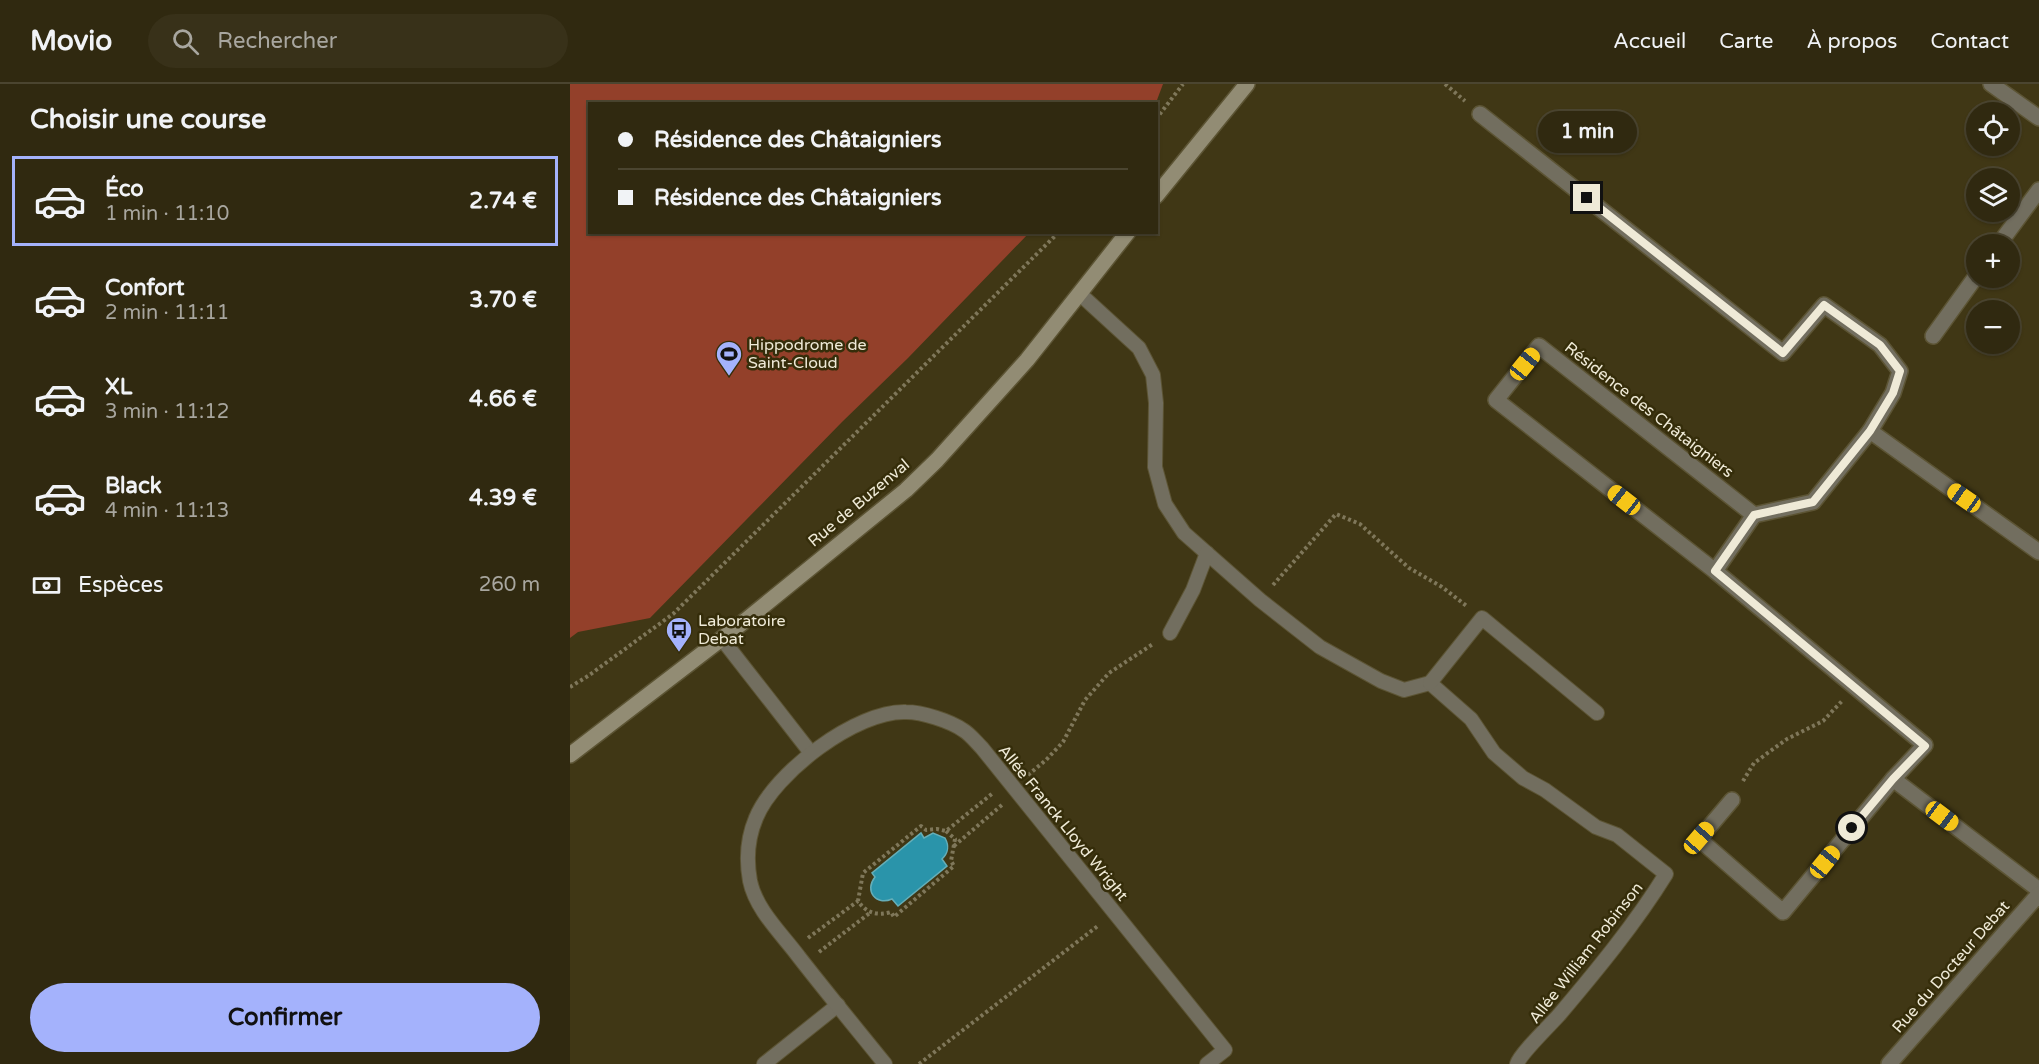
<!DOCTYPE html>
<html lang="fr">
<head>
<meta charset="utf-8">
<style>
  :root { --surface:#302910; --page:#383119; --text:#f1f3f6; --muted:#a8a69f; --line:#4b4530; --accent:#a4b2fc }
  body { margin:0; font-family:"Varela Round",sans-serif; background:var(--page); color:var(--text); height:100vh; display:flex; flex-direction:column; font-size:22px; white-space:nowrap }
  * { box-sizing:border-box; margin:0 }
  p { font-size:20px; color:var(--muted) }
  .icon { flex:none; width:33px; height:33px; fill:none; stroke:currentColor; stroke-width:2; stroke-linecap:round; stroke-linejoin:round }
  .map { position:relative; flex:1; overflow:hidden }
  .panel { display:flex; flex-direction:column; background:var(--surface); width:570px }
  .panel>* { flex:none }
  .top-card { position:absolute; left:18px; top:18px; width:570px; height:132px; border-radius:0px; box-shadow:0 2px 4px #0004,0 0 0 2px var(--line); display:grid; align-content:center; height:132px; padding:0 30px; background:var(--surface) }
  .buttons { position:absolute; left:1396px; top:18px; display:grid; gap:12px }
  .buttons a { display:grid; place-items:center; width:54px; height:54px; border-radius:50%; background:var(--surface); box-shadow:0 2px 4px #0004,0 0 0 2px var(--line); font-size:30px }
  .end { position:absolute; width:27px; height:27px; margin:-14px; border:8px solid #efead7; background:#111; box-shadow:0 0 0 3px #111 }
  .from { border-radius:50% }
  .bubble { position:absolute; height:42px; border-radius:21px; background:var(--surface); box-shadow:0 2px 4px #0004,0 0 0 2px var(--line); font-size:20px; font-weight:800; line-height:42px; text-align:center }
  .car { position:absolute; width:18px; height:36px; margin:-18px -9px; border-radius:8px; box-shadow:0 0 4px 2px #0007; background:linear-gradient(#f5c518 24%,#345 0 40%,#f5c518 0 76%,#345 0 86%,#f5c518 0) }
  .top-card b { display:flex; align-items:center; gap:21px; height:57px; font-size:22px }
  .top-card b+b { border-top:2px solid var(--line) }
  .top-card i { width:15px; height:15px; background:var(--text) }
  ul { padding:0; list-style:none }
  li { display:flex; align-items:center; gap:18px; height:90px; margin:0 12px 9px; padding:0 18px; border:3px solid transparent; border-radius:0px }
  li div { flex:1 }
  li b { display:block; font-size:22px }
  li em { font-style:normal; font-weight:800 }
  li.active { border-color:var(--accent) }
  li>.icon { width:54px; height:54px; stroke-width:1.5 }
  h2 { padding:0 30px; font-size:27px; line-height:72px }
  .pay { display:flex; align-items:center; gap:15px; height:66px; padding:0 30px; font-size:22px }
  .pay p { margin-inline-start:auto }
  .cta { display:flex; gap:12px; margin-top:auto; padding:12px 30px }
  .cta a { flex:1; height:69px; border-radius:36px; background:var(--accent); color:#111; font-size:24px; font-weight:800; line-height:69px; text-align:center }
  header { display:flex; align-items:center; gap:36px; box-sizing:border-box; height:84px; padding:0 30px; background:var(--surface); border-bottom:2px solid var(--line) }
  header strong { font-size:28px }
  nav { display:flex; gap:33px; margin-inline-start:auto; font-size:21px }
  .search { width:420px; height:54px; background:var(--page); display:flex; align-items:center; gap:15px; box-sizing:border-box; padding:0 21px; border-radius:33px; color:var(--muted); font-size:22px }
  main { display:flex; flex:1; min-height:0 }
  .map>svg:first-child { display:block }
</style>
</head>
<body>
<header>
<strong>Movio</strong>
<div class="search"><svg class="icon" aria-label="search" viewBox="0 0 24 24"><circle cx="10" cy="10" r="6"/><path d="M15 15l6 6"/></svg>Rechercher</div>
<nav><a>Accueil</a><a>Carte</a><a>À propos</a><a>Contact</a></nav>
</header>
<main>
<section class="panel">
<h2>Choisir une course</h2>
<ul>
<li class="active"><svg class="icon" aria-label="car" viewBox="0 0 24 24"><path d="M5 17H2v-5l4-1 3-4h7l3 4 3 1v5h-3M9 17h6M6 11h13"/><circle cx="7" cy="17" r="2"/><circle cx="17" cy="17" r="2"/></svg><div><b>Éco</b><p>1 min · 11:10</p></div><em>2.74 €</em></li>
<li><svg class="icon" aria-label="car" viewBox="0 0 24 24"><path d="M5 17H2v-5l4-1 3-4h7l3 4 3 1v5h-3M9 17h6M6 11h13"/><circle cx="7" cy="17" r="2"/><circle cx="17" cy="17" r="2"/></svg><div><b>Confort</b><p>2 min · 11:11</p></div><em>3.70 €</em></li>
<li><svg class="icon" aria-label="car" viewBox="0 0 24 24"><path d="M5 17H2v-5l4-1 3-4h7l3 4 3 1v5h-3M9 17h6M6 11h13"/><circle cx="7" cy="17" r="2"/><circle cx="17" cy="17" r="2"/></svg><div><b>XL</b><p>3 min · 11:12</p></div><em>4.66 €</em></li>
<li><svg class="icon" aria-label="car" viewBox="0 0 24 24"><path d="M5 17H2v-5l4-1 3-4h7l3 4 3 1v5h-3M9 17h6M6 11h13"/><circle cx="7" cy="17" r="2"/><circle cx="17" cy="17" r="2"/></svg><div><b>Black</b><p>4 min · 11:13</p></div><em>4.39 €</em></li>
</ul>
<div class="pay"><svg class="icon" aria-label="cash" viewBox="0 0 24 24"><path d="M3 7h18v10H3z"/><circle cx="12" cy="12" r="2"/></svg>Espèces<p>260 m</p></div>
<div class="cta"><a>Confirmer</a></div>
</section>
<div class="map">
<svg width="1469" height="980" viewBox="0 0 1469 980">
  <rect width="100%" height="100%" fill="#403715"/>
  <!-- green -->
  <path fill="#93402a" d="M0,0H593L587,16L584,20H20V148L459,149L338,274L272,338L80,534L8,548L0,554Z"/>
  <!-- water -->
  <path fill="#2a94aa" stroke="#65aeb8" stroke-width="1.5" d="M351,749L354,754L363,749L375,754C380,763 378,769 372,775L377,782L328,822L322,815C306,822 294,807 305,793L302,789Z"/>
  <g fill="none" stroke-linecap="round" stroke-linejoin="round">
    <!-- service casing -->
    <g stroke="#5c5434" stroke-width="16">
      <g id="service">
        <path d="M510,210L569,264L583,291L586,319L585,383L595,420L614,449L690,516L750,563L811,597L834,606L860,599"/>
        <path d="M600,549L623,506L637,469"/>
        <path d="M152,555L241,669"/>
        <path d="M860,599L901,635L924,669L953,694L975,706L1026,743L1047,751L1096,790C1065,840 1027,886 989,931C980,941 950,970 947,980"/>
        <path d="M860,599L912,534L1027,629"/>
        <path d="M194,980L268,921"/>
        <path d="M315,980C286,944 257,909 229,873C212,850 186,826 180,797C176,775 177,755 186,734C204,689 287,626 336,628C352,628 380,637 393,646C400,650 406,658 412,664L655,966L637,980"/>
      </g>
    </g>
    <!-- minor casing -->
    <g stroke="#5c5434" stroke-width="18">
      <g id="minor">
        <path d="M1421,0L1469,34"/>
        <path d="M910,30L1213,269L1254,221L1310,261L1330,287L1323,309L1300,347L1469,468"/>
        <path d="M1429,160L1469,106"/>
        <path d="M1363,252L1407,191"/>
        <path d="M1145,487L1184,431"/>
        <path d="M1323,695L1469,806"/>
        <path d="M1162,716L1129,755L1213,828L1323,695L1355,661L1145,487L926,316L969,262L1184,431L1243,418L1300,347"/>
        <path d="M1319,980L1469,810"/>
      </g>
    </g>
    <!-- secondary casing -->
    <g stroke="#5c5434" stroke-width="18">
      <g id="secondary">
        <path d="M586,112L677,0"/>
        <path d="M0,671L176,536L336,406L367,376L457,276L558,148"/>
      </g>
    </g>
    <!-- path -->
    <g stroke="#7f775a" stroke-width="4" stroke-dasharray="3 3" stroke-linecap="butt">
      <path d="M875,0L895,17"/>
      <path d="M586,35L613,0"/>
      <path d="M703,501L766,430L790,440L839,484L872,503L898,523"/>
      <path d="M0,603L18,592L103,530L489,148"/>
      <path d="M458,691L476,676L493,658L515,616L539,589L583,560"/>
      <path d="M1173,697L1184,679L1217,655L1253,637L1272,617"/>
      <path d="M376,747L385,755L381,777L384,782L324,833L321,828C307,832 296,829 288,817L293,789L351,742L356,746L367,745L376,747L423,709"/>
      <path d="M384,762L433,720"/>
      <path d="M238,854L288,817"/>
      <path d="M249,868L301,828"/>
      <path d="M349,980L529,841"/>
    </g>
    <!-- service -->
    <use href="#service" stroke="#726e5f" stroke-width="14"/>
    <!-- minor -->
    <use href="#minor" stroke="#726e5f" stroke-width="15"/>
    <!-- secondary -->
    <use href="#secondary" stroke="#928c74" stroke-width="15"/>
  </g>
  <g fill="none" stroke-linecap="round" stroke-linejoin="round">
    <!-- route -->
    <path stroke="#efead7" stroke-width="8" d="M1017,114L1213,269L1254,221L1310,261L1330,287L1323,309L1300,347L1243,418L1184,431L1145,487L1355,662L1323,695L1282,744"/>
  </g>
  <!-- icons -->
  <defs>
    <g id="stadium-pin" transform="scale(1.35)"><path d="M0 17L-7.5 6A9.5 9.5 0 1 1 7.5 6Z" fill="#a4b2fc" stroke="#352d0a"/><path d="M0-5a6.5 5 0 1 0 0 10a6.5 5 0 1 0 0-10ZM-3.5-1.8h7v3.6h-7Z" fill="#111"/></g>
    <g id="bus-pin" transform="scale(1.35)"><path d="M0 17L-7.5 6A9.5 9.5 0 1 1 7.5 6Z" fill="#a4b2fc" stroke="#352d0a"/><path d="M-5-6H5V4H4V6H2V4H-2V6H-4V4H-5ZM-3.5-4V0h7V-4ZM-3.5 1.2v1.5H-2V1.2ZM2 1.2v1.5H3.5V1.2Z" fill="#111"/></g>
  </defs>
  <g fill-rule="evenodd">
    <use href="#stadium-pin" x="159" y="270"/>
    <use href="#bus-pin" x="109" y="546"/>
  </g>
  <g text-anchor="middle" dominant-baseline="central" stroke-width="5" stroke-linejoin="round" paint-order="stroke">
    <!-- poi labels -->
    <g font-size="16" fill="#efead7" stroke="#352d0a" text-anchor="start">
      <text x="178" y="261">Hippodrome de<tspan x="178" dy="18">Saint-Cloud</tspan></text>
      <text x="128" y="537">Laboratoire<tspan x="128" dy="18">Debat</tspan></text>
    </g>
    <!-- street labels -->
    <g font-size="16" fill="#efead7" stroke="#352d0a">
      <text transform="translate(1079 326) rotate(38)">Résidence des Châtaigniers</text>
      <text transform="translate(289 419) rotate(-40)">Rue de Buzenval</text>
      <text transform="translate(493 739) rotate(51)">Allée Franck Lloyd Wright</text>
      <text transform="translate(1016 869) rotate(-52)">Allée William Robinson</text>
      <text transform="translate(1381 883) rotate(-49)">Rue du Docteur Debat</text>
    </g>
  </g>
</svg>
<div class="buttons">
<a><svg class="icon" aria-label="locate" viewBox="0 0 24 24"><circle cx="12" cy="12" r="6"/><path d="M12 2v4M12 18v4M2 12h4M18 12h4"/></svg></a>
<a><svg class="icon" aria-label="layers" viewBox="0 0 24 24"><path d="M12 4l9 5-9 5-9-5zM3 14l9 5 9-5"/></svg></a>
<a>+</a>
<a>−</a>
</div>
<i class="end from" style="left:1282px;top:744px"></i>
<i class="end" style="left:1017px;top:114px"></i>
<div class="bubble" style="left:968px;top:27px;width:99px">1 min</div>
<i class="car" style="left:955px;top:280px;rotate:39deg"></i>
<i class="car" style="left:1394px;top:414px;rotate:305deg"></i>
<i class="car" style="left:1054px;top:416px;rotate:308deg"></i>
<i class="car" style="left:1372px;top:732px;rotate:127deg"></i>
<i class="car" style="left:1129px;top:754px;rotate:41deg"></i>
<i class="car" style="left:1255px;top:778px;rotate:39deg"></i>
<div class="top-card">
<b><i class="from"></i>Résidence des Châtaigniers</b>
<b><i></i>Résidence des Châtaigniers</b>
</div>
</div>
</main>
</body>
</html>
